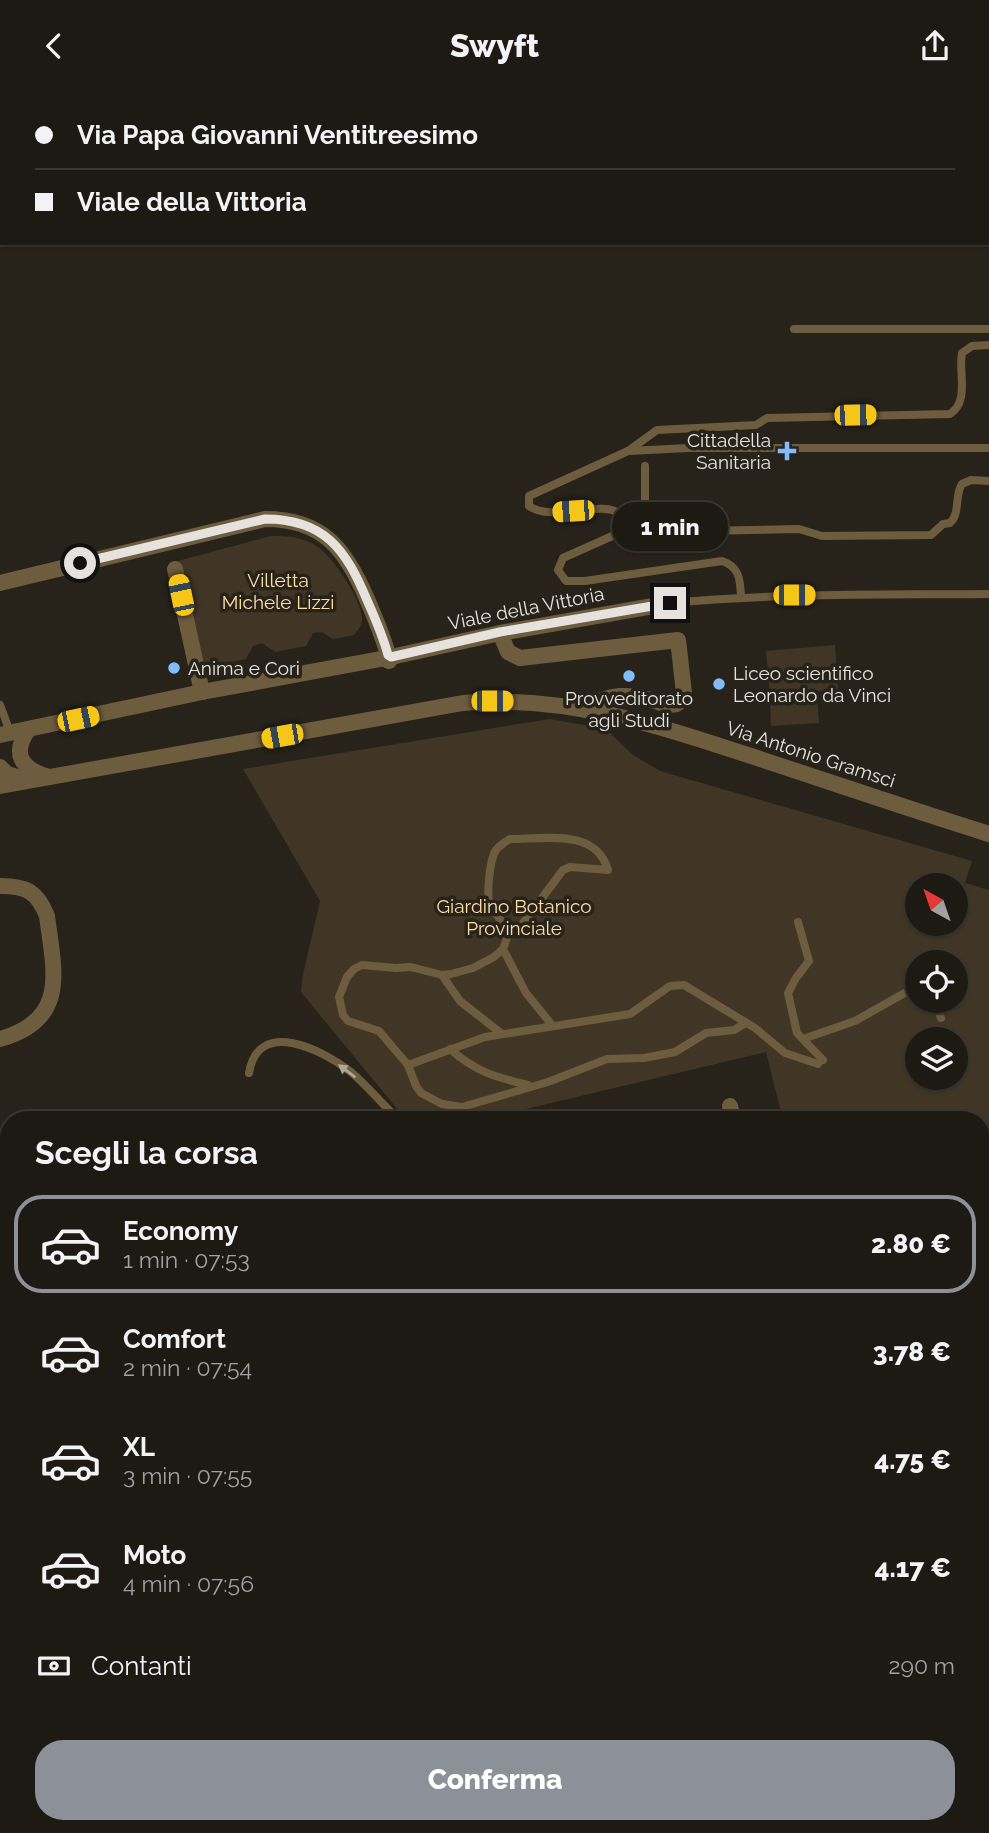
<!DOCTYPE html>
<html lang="it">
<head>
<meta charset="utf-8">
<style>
  :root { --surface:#1d1a14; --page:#25231d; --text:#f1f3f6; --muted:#a0a1a0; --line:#3b3834; --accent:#8c9099 }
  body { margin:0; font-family:Raleway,sans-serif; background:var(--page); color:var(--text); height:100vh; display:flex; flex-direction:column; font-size:26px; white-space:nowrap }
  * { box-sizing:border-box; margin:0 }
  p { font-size:23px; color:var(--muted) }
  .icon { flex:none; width:38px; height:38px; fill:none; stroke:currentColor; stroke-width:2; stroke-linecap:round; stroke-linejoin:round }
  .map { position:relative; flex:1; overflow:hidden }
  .side { position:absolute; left:0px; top:1020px; width:990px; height:723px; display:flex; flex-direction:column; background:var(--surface); border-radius:28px 28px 0 0; box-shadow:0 2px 5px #0004,0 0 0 2px var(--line) }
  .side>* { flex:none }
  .top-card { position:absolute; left:0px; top:0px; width:990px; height:154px; box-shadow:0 2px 5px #0004,0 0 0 2px var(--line); display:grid; align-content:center; height:154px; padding:0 35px; background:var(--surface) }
  .needle { width:46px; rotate:320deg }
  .buttons { position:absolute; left:905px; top:782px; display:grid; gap:14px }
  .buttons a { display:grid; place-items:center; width:63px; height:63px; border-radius:50%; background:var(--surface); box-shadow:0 2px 5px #0004,0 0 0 2px var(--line); font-size:35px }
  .end { position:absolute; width:32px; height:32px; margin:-16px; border:9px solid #e6e3de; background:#111; box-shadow:0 0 0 4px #111 }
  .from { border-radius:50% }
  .bubble { position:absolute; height:49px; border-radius:24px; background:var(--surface); box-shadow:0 2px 5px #0004,0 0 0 2px var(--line); font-size:23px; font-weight:800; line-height:49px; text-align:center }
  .car { position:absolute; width:21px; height:42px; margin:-21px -10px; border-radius:9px; box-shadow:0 0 5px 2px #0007; background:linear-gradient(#f5c518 24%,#345 0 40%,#f5c518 0 76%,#345 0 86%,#f5c518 0) }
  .top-card b { display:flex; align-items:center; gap:24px; height:66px; font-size:26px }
  .top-card b+b { border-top:2px solid var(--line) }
  .top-card i { width:18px; height:18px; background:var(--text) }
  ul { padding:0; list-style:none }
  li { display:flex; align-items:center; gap:21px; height:98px; margin:0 14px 10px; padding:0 21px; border:4px solid transparent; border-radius:28px }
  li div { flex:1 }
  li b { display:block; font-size:26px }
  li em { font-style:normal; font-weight:800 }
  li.on { border-color:var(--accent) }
  li>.icon { width:63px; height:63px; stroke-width:1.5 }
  h2 { padding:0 35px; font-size:32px; line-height:84px }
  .pay { display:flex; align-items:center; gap:18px; height:77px; padding:0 35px; font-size:26px }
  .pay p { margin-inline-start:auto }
  .action { display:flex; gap:14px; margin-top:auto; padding:14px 35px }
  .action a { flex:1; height:80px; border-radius:28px; background:var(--accent); color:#fff; font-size:28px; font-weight:800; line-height:80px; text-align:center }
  header { display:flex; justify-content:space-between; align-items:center; height:91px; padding:0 35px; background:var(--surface); font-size:32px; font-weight:800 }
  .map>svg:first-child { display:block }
</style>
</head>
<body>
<header><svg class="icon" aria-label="back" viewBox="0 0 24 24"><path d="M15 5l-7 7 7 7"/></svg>Swyft<svg class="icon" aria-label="share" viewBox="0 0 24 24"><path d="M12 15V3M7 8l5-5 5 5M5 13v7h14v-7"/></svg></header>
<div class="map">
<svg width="989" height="1742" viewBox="0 0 989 1742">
  <rect width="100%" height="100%" fill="#27231b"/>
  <!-- green -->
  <g fill="#413625" fill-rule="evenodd">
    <path d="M271,445C288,445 304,446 318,456C334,467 364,512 362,530C361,536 357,540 354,544L333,548L322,541L313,542L306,555L275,561L262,552L253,555L246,568L203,577L178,470Z"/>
    <path d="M835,554L838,599L770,604L766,560Z"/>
    <path d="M817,606L819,632L771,635L770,609Z"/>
    <path d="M550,628L606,638L633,664L660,680L972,770L965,792L989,799V1100H982V1029H783L766,961L479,1029H403V1025L301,901L302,888L320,810L243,678ZM917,794H956V833H917ZM917,872H956V910H917ZM917,948H956V987H917Z"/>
    <path d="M0,1252H9V1734H482L493,1742H0Z"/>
  </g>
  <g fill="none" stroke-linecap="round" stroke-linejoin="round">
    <!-- lane -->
    <g stroke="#6e5c3e" stroke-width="8">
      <path d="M794,238H989"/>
      <path d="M628,360L689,357H989"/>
      <path d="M645,375V435L651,441L799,438L822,445L931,444L943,433L950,432C961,421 954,405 962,393L971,389L989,390"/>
      <path d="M741,505C740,489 740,476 722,470L585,490H566L558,479L563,467L619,442L625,435L624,426C607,405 554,433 529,415V405L628,360L657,339L756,334L767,327L950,323C970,310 958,282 962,262L972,255L989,254"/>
      <path d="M670,512C776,502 882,504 989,503"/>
      <path d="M0,614L10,641"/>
      <path d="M798,831L809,870L796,887L788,902L797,942L823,969"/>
      <path d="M509,841L521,835L563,779L570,776L608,779C596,737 544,748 510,748C505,751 500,754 496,759C490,767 486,804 490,814C495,824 504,831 509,841L503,858L494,866L473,877L451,883L442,884L411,876L396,877L362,874L354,878L347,886L339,906L343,924L348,930L379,940L408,974L485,946L630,923L670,895L684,894L755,937L785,962L818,973"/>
      <path d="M503,858L526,902L552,934"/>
      <path d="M442,884L460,910L502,943"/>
      <path d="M935,910L941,927"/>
      <path d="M803,948L855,930L917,895"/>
      <path d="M450,958C476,981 495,986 528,994"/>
      <path d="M408,974L416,995L421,1002L442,1013L462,1016L548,991L607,968L644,967L675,961L706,942L734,939L746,932"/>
      <path d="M249,982C258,926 323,959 351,981C365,993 377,1007 390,1020L391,1029"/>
      <path d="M982,1519H989"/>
    </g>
    <!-- street -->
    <g stroke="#6e5c3e" stroke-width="16">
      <path d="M175,478L202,601"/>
      <path d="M0,492L265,428C324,428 346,459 367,508C375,527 383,545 388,564L386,568L389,570L391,566L388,564"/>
      <path d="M500,542L508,561L520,567L678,549L684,602L677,613C669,615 663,613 655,610C629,603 609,601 586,618"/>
      <path d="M391,566L500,542L670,512"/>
      <path d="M28,639C11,664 22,678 49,686"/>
      <path d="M0,644L202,601L386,567"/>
      <path d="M0,676L7,683L27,689"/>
      <path d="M0,695L463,612C567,603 663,636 760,668C836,693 912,719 989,743"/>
      <path d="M0,795C26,795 37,800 47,825C54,880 69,929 0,948"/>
      <path d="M730,1015L733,1029"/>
      <path d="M982,1114L989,1113"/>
      <path d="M0,1241H9"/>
    </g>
    <!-- secondary -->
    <g stroke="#987c4a" stroke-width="18">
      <path d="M0,1174L9,1176"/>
      <path d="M982,1508L989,1500"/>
      <path d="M982,1590L989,1607"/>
      <path d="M979,1742L989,1724"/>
    </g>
  </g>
  <!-- one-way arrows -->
  <defs><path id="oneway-solid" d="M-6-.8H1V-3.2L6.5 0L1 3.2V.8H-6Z" transform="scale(1.75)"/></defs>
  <use fill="#b0a696" href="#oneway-solid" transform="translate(347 980) rotate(-143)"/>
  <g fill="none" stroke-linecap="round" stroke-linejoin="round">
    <!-- route -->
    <path stroke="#e6e3de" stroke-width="9" d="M80,472L265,428C325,428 346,459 367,509C375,527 383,545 388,564L391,566L500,541L670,512"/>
  </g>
  <!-- markers -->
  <g fill="#82bcfa" stroke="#27231b" stroke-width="2.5">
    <path d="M783.5 349.5h7v7h7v7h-7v7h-7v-7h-7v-7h7z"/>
    <circle cx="174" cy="577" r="7"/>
    <circle cx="629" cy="585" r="7"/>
    <circle cx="719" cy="593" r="7"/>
  </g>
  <g text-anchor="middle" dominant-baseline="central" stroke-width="7" stroke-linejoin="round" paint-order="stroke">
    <!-- poi labels -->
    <g font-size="19" fill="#e6e3de" stroke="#27231b" text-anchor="start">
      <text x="771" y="349" text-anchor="end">Cittadella<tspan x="771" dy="22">Sanitaria</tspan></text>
      <text x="188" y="577">Anima e Cori</text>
      <text x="733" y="582">Liceo scientifico<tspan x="733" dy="22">Leonardo da Vinci</tspan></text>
      <text x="629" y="607" text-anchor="middle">Provveditorato<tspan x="629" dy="22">agli Studi</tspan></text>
    </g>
    <!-- park labels -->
    <g font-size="19" fill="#ffdea5" stroke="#27231b">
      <text x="278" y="489">Villetta<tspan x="278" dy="22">Michele Lizzi</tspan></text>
      <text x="514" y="815">Giardino Botanico<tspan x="514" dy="22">Provinciale</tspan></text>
    </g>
    <!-- street labels -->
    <g font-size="19" fill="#e6e3de" stroke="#27231b">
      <text transform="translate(526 517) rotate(-11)">Viale della Vittoria</text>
      <text transform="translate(811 663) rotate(18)">Via Antonio Gramsci</text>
    </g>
  </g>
</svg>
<div class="buttons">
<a><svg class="needle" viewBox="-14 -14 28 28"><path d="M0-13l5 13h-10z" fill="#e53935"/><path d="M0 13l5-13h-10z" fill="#a0a1a0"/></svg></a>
<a><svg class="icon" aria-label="locate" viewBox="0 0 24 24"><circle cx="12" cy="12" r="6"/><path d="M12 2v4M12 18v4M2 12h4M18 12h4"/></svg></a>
<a><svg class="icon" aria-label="layers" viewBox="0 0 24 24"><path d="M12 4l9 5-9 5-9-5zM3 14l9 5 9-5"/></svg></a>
</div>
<i class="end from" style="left:80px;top:472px"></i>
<i class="end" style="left:670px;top:512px"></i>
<div class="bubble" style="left:612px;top:411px;width:116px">1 min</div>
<i class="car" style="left:855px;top:324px;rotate:89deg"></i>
<i class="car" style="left:573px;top:420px;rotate:266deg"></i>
<i class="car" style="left:181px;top:504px;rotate:348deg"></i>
<i class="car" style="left:794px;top:504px;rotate:90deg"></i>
<i class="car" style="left:492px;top:610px;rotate:90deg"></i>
<i class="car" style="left:78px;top:628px;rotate:78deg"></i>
<i class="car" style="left:282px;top:645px;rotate:260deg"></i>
<div class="top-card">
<b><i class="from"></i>Via Papa Giovanni Ventitreesimo</b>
<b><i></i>Viale della Vittoria</b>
</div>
<section class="side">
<h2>Scegli la corsa</h2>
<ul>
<li class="on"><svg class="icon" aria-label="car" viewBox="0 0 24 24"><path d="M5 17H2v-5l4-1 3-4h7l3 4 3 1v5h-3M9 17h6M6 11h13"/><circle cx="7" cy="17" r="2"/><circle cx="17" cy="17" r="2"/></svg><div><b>Economy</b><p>1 min · 07:53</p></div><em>2.80 €</em></li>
<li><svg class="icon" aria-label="car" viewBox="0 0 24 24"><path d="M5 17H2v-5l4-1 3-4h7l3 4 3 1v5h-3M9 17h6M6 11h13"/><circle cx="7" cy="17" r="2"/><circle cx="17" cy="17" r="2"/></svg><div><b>Comfort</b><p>2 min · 07:54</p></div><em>3.78 €</em></li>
<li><svg class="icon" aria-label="car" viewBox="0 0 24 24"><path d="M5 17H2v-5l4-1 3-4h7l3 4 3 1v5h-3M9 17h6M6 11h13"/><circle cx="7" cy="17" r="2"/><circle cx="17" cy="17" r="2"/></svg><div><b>XL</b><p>3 min · 07:55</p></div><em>4.75 €</em></li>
<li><svg class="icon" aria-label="car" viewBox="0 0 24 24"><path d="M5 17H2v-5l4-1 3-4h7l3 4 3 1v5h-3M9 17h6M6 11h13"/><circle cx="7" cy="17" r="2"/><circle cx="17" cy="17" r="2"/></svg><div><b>Moto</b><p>4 min · 07:56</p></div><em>4.17 €</em></li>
</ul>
<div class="pay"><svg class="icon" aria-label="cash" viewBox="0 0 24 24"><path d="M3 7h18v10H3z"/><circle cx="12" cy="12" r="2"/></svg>Contanti<p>290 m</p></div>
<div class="action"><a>Conferma</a></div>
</section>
</div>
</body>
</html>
